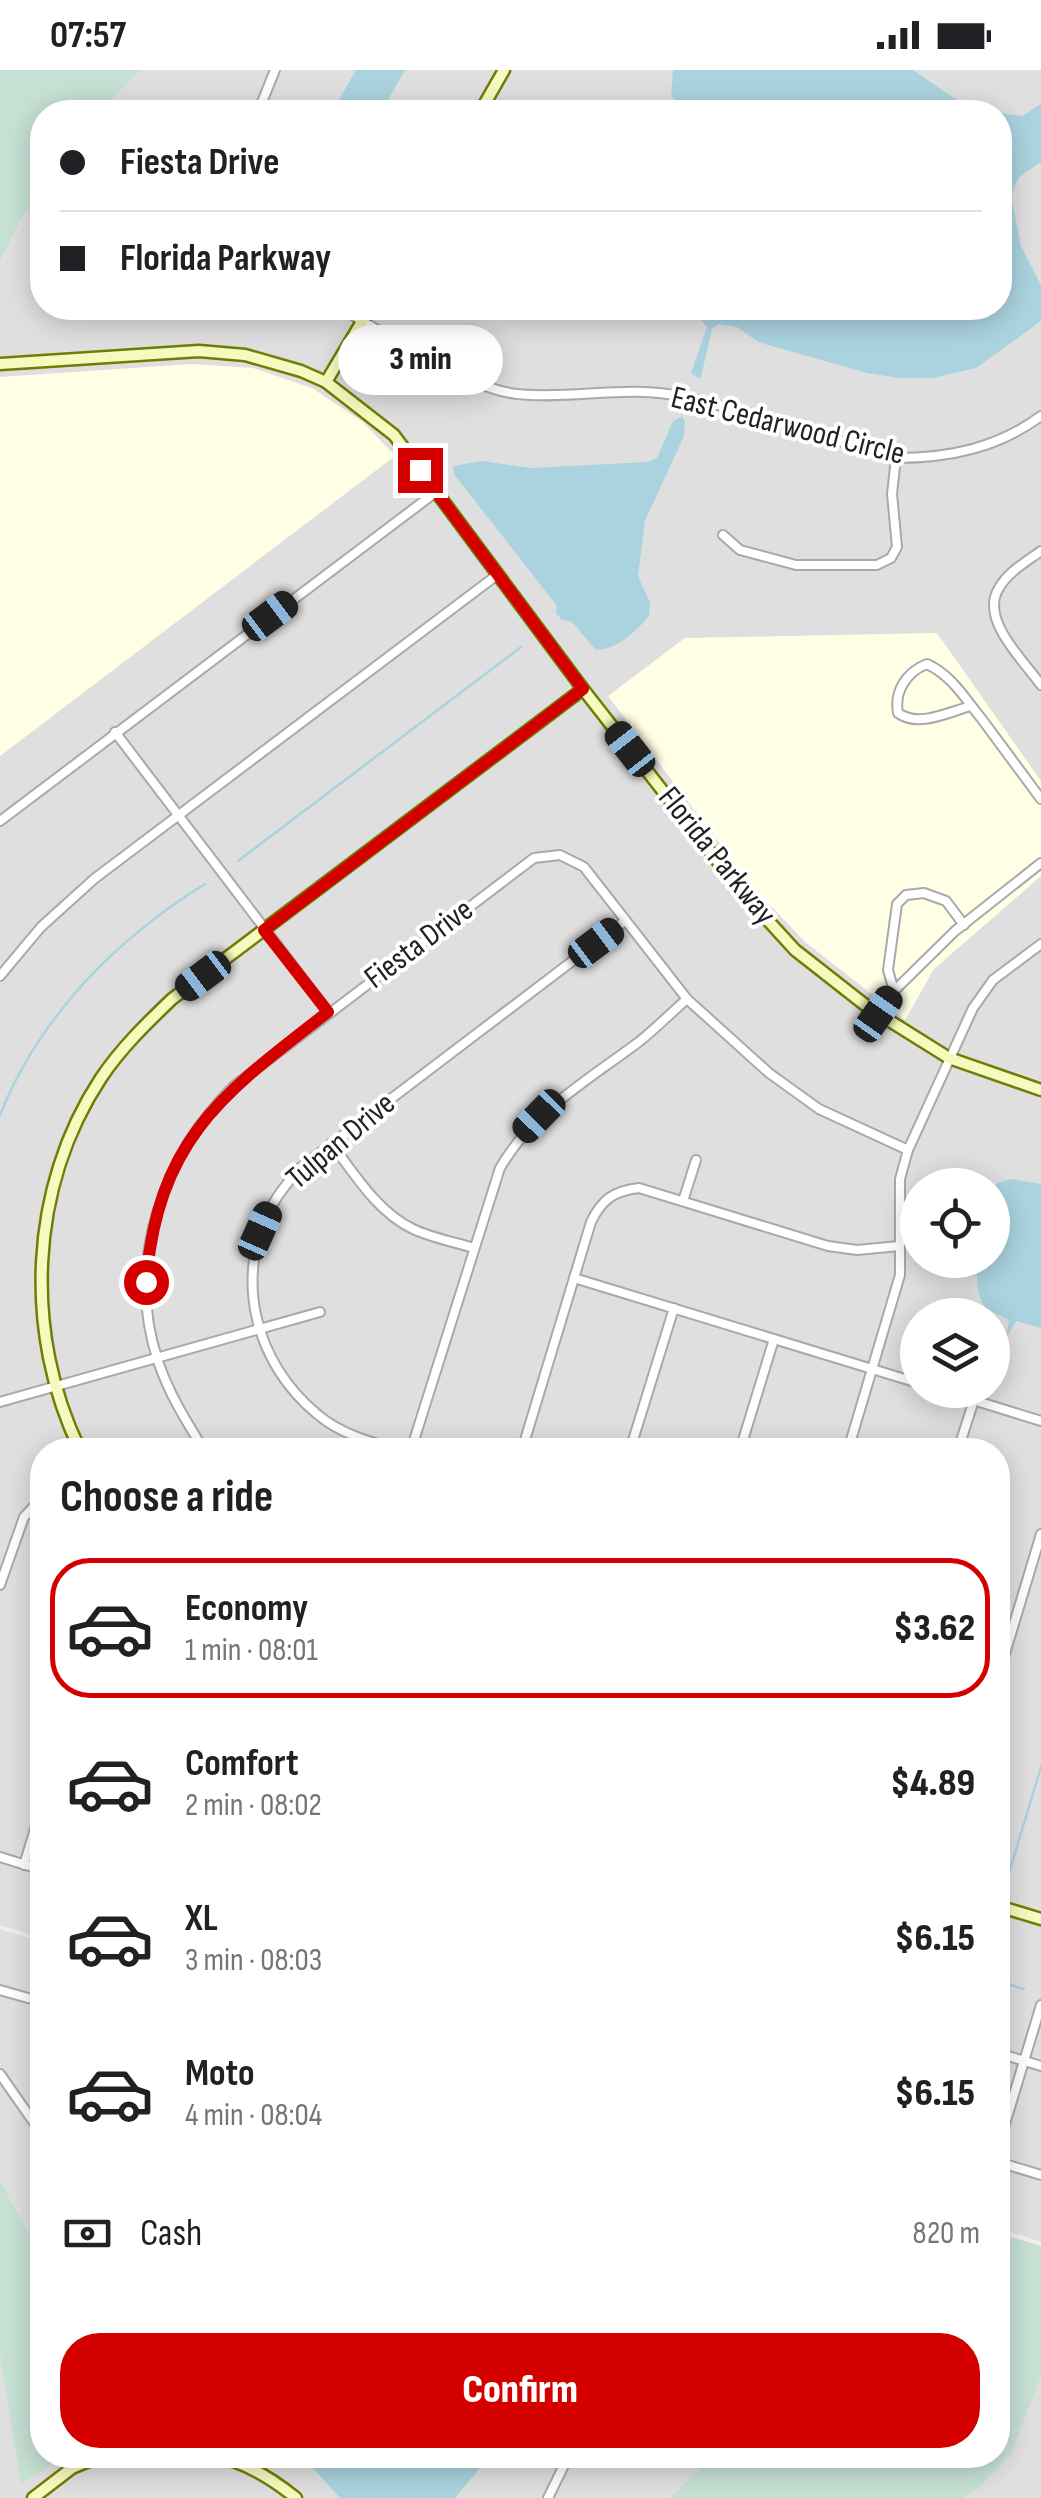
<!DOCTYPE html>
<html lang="en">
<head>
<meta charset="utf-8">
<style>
  :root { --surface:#fff; --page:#f2f2f2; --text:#202124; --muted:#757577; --line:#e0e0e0; --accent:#d40000 }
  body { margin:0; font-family:"Sofia Sans Condensed",sans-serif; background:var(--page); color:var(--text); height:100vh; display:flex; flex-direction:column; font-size:38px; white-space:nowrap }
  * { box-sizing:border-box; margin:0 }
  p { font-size:32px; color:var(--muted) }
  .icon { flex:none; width:55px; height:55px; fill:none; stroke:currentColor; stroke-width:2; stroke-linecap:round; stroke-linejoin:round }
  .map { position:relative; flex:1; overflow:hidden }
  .details { position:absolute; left:30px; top:1368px; width:980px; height:1030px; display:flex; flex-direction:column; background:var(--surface); border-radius:40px; box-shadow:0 5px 25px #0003 }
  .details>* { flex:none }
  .hud { position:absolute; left:30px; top:30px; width:982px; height:220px; border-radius:40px; box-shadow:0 5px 25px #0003; display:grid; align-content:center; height:220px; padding:0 30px; background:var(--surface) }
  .tools { position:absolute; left:900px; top:1098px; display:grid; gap:20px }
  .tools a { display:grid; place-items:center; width:110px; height:110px; border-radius:50%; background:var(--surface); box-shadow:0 5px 25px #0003; font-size:50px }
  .end { position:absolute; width:45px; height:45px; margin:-22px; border:12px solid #d40000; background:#fff; box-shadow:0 0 0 5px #fff }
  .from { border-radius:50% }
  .bubble { position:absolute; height:70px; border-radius:35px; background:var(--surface); box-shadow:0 5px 25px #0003; font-size:32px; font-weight:800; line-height:70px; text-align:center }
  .car { position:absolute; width:30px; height:60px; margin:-30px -15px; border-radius:12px; box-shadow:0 0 8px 2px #0007; background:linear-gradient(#222 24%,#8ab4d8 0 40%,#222 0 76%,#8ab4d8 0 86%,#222 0) }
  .hud b { display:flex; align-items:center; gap:35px; height:95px; font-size:38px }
  .hud b+b { border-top:2px solid var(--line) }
  .hud i { width:25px; height:25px; background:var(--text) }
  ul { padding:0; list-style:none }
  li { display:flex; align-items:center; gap:30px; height:140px; margin:0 20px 15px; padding:0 10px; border:5px solid transparent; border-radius:40px }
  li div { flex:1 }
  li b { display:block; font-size:38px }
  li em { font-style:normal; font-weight:800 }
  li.on { border-color:var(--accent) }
  li>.icon { width:90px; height:90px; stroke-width:1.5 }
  h2 { padding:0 30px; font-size:45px; line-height:120px }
  .pay { display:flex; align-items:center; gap:25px; height:110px; padding:0 30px; font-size:38px }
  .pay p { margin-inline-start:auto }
  .cta { display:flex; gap:20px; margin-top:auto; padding:20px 30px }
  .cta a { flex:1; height:115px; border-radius:40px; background:var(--accent); color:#fff; font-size:40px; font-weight:800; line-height:115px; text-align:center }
  .status { display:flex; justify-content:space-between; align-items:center; height:70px; padding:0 50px; background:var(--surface); direction:ltr }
  .status svg { height:28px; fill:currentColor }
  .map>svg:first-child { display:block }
</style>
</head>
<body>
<div class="status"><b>07:57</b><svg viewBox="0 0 49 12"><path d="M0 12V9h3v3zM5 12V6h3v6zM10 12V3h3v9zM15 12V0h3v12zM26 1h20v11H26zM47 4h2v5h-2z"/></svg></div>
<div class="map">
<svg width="1041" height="2428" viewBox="0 0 1041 2428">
  <rect width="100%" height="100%" fill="#f2efe9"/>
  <!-- residential -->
  <g fill="#e0dfdf" fill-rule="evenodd">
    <path d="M0,0H1041V2172L998,2158V1380H42V1868L0,1855ZM42,42H1000V238H42ZM918,1115H992V1190H918ZM918,1245H992V1320H918Z"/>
    <path d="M0,1859L42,1872V1927L0,1914Z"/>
    <path d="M0,1926L42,1938V2054L0,1997Z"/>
    <path d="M0,2011L42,2075V2207L30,2165L0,2111Z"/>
    <path d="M0,2285L21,2413L67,2385H89L69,2394L26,2428H0Z"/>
    <path d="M1041,2307V2428H963L978,2419L1012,2382Z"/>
    <path d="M123,2385L220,2392L269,2413L287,2428H40L73,2403Z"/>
    <path d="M231,2385H301L340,2428H304L275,2404Z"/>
    <path d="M491,2385H564L550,2419L542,2428H455Z"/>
    <path d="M574,2385H713L670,2428H554Z"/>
  </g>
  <!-- education -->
  <g fill="#ffffe5">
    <path d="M192,294L253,298L312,318L363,352L395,386L0,686V307Z"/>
    <path d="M937,563L1041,711V806L934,899L905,950L805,872L752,816L608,626L685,568Z"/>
  </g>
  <!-- wetland -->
  <g fill="#c6e0d4">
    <path d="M0,0H140L100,42H42V117L24,143L0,191Z"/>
    <path d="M0,2111L30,2165L42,2207V2385H67L21,2414L0,2285Z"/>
    <path d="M998,2163L1041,2176V2307L1012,2382L978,2419L963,2428H670L713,2385H998Z"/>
  </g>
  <!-- water -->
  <g fill="#aad3df">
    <path d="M356,0H405L381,42H332Z"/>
    <path d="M673,0H913L966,36L999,42H858L687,36L671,27Z"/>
    <path d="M1041,34V92L1019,107L1011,125L1021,176L1041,215V251L976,298L933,308H900L867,303L758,272L737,257L718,254L712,259L701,307L698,308L691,303L707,257L697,246L519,242L506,238H1000V43L1022,46Z"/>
    <path d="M682,346L685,351L684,366L645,451L638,506L650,533L649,546C636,562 616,580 596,580L572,552L562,550L556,543L557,536L454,404L453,396L481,391L531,398L648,392L657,388L673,351Z"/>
    <path d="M1012,1109L1041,1114V1258L1016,1251L1006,1268L1009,1250L985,1238C976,1223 976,1207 978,1190H992L993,1119L997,1113Z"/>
    <path d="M301,2385H491L455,2428H340Z"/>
  </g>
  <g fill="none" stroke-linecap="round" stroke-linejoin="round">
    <!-- stream -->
    <g stroke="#aad3df" stroke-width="2.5">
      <path d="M238,791L521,577"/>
      <path d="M0,1045C39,947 116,869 205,814"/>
      <path d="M1005,1816L1041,1697"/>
      <path d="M998,1911L1024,1919"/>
    </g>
    <!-- street casing -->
    <g stroke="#a9a9a9" stroke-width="12">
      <g id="street">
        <path d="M206,42H225"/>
        <path d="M258,42L275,0"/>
        <path d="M340,238C387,264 465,318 517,324C573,330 628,314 684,327C755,342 826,368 896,388C950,388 997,378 1041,346"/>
        <path d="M723,465L740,480L796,495H877L891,488L897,477L892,424L896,388"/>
        <path d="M1041,481C1027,491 1008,502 999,518C979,549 1024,591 1041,615"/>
        <path d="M971,636C948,642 919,658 898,643C894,622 906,602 927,594C951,605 964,627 981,648L1041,729"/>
        <path d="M115,662L328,942"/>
        <path d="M0,751L436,422"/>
        <path d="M0,906L41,857L94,809L497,505"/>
        <path d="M894,921L888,900L897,834L906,825L924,823L946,831L964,855"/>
        <path d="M878,944L894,921L955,861L1041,793"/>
        <path d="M331,1073C354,1103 377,1142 413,1159C432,1168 454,1172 474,1178"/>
        <path d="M683,1131L696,1090"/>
        <path d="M574,1208L918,1313"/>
        <path d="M941,1320L1041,1351"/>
        <path d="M0,1332L320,1242"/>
        <path d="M204,1380C186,1351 169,1324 158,1291C125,1193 163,1086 234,1016L534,788L560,785L584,797L687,929L769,1003L819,1039L908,1080"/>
        <path d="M401,1380C372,1373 340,1364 317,1344C255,1293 233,1207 272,1136C279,1122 290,1110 300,1098L625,851"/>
        <path d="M411,1380L500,1098C534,1040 587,1011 640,971C656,958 671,943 687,929"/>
        <path d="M522,1380L591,1152C602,1129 614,1121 639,1118L828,1176L857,1180L899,1176"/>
        <path d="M630,1380L674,1238"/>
        <path d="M740,1380L774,1269"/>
        <path d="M848,1380L900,1205V1109L908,1080L973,938L993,910L1041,874"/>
        <path d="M958,1380L974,1330"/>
        <path d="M0,1515L24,1447L42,1428"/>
        <path d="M998,1607L1041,1464"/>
        <path d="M0,1787L42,1800"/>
        <path d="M24,1795L42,1736"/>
        <path d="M0,1920L42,1932"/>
        <path d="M998,1983L1041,1996"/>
        <path d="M0,2004L42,2064"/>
        <path d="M998,2077L1041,1935"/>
        <path d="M998,2092L1041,2105"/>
        <path d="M548,2428L569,2385"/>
      </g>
    </g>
    <!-- secondary casing -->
    <g stroke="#707d05" stroke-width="15">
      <g id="secondary">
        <path d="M480,42L504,0"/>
        <path d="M0,294L199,281L245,285L301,301L326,312L394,365L583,619L741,821L795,880L869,938L949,988L1041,1020"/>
        <path d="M326,312L370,238"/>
        <path d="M80,1380C23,1263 29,1117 101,1008C121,978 147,953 172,929L583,619"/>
        <path d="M998,1836L1041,1849"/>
        <path d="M206,2385C240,2388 270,2407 296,2428"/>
        <path d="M33,2428L72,2398L103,2385"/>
      </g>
    </g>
    <!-- street -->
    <use href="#street" stroke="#fff" stroke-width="8"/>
    <!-- secondary -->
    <use href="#secondary" stroke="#f7fabf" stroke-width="10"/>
  </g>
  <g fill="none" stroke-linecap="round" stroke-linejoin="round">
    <!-- route -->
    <path stroke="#d40000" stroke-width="12" d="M146,1212C158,1069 222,1024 328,942L264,860L583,619L420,400"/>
  </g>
  <g text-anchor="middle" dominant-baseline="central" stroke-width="8" stroke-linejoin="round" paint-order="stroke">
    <!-- street labels -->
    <g font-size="32" fill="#222" stroke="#fff">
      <text transform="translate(788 356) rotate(14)">East Cedarwood Circle</text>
      <text transform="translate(717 786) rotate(51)">Florida Parkway</text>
      <text transform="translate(419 874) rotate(-37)">Fiesta Drive</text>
      <text transform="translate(341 1071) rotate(-40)">Tulpan Drive</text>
    </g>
  </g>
</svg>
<div class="tools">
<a><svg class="icon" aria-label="locate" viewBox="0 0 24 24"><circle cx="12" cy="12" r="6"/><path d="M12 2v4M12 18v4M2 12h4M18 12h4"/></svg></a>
<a><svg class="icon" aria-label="layers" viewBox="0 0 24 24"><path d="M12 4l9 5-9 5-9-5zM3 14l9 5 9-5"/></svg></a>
</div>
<i class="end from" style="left:146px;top:1212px"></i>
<i class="end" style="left:420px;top:400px"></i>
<div class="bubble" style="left:338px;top:255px;width:165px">3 min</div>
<i class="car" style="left:270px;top:546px;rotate:53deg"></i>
<i class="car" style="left:630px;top:679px;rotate:322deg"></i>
<i class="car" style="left:596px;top:873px;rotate:53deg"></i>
<i class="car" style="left:203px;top:906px;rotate:233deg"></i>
<i class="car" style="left:878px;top:944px;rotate:35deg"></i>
<i class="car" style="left:539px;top:1046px;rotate:224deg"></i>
<i class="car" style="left:260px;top:1161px;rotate:24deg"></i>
<div class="hud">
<b><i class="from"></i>Fiesta Drive</b>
<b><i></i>Florida Parkway</b>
</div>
<section class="details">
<h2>Choose a ride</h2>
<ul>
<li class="on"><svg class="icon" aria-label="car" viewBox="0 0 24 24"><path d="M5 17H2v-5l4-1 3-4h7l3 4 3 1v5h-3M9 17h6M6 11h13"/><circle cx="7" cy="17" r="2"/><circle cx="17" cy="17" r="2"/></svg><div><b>Economy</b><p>1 min · 08:01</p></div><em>$3.62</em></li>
<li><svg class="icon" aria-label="car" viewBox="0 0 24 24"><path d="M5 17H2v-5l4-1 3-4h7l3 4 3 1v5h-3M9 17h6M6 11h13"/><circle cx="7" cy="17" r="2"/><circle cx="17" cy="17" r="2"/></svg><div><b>Comfort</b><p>2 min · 08:02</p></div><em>$4.89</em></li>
<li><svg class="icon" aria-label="car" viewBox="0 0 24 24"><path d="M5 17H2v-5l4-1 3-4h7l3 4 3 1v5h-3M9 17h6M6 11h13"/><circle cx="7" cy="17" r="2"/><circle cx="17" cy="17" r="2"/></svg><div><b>XL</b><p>3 min · 08:03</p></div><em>$6.15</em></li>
<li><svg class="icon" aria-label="car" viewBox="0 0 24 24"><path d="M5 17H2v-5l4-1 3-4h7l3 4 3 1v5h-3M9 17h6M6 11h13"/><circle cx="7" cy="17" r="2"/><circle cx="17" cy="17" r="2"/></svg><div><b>Moto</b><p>4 min · 08:04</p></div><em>$6.15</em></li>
</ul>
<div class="pay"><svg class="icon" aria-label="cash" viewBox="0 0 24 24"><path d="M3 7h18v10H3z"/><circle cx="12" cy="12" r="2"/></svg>Cash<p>820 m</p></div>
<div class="cta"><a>Confirm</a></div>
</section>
</div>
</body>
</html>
